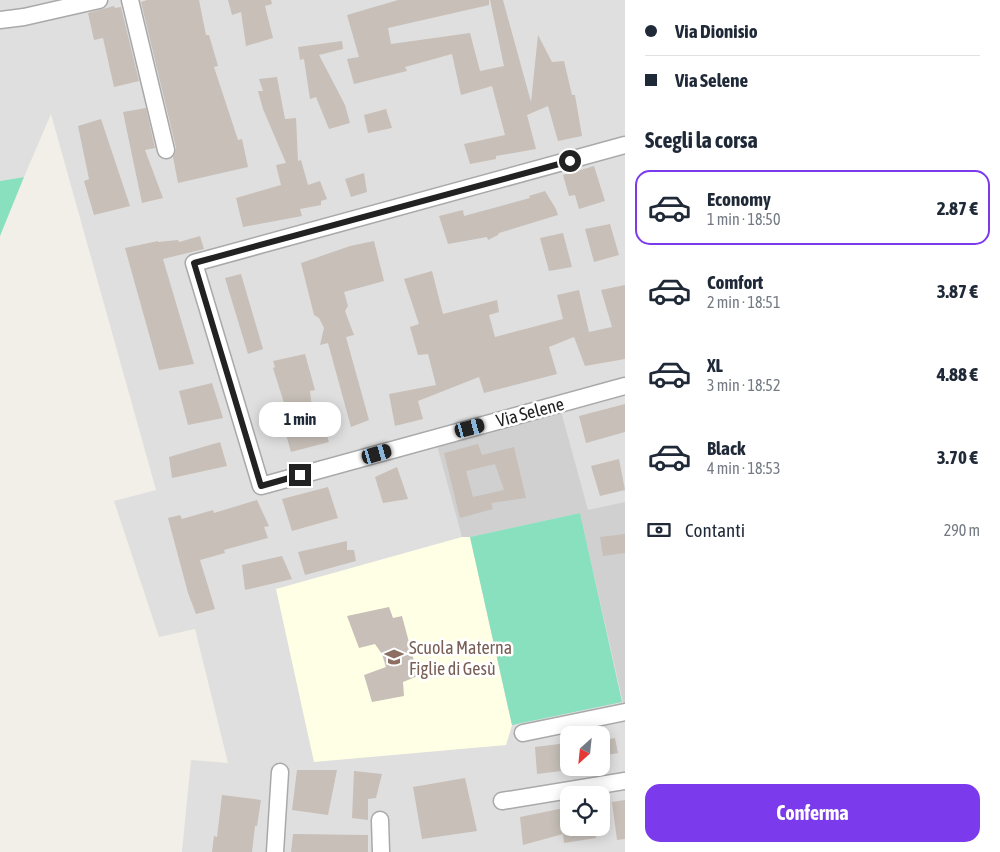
<!DOCTYPE html>
<html lang="it">
<head>
<meta charset="utf-8">
<style>
  :root { --surface:#fff; --page:#f6f6f7; --text:#1f2937; --muted:#747a83; --line:#e0e1e3; --accent:#7c3aed }
  body { margin:0; font-family:"Asap Condensed",sans-serif; background:var(--page); color:var(--text); height:100vh; display:flex; flex-direction:column; font-size:19px; white-space:nowrap }
  * { box-sizing:border-box; margin:0 }
  p { font-size:16px; color:var(--muted) }
  .icon { flex:none; width:28px; height:28px; fill:none; stroke:currentColor; stroke-width:2; stroke-linecap:round; stroke-linejoin:round }
  .map { position:relative; flex:1; overflow:hidden }
  .side { display:flex; flex-direction:column; background:var(--surface); width:375px }
  .side>* { flex:none }
  .top-card { display:grid; align-content:center; height:110px; padding:0 20px; background:var(--surface) }
  .needle { width:32px; rotate:207deg }
  .controls { position:absolute; left:560px; top:726px; display:grid; gap:10px }
  .controls a { display:grid; place-items:center; width:50px; height:50px; border-radius:10px; background:var(--surface); box-shadow:0 2px 12px #0003; font-size:25px }
  .end { position:absolute; width:22px; height:22px; margin:-11px; border:6px solid #222; background:#fff; box-shadow:0 0 0 2px #fff }
  .from { border-radius:50% }
  .bubble { position:absolute; height:35px; border-radius:15px; background:var(--surface); box-shadow:0 2px 12px #0003; font-size:16px; font-weight:700; line-height:35px; text-align:center }
  .car { position:absolute; width:15px; height:30px; margin:-15px -8px; border-radius:6px; box-shadow:0 0 4px 1px #0007; background:linear-gradient(#222 24%,#8ab4d8 0 40%,#222 0 76%,#8ab4d8 0 86%,#222 0) }
  .top-card b { display:flex; align-items:center; gap:18px; height:48px; font-size:19px }
  .top-card b+b { border-top:1px solid var(--line) }
  .top-card i { width:12px; height:12px; background:var(--text) }
  ul { padding:0; list-style:none }
  li { display:flex; align-items:center; gap:15px; height:75px; margin:0 10px 8px; padding:0 10px; border:2px solid transparent; border-radius:15px }
  li div { flex:1 }
  li b { display:block; font-size:19px }
  li em { font-style:normal; font-weight:700 }
  li.active { border-color:var(--accent) }
  li>.icon { width:45px; height:45px; stroke-width:1.5 }
  h2 { padding:0 20px; font-size:22px; line-height:60px }
  .pay { display:flex; align-items:center; gap:12px; height:55px; padding:0 20px; font-size:19px }
  .pay p { margin-inline-start:auto }
  .action { display:flex; gap:10px; margin-top:auto; padding:10px 20px }
  .action a { flex:1; height:58px; border-radius:15px; background:var(--accent); color:#fff; font-size:20px; font-weight:700; line-height:58px; text-align:center }
  main { display:flex; flex:1; min-height:0 }
  .map>svg:first-child { display:block }
</style>
</head>
<body>
<main>
<div class="map">
<svg width="625" height="852" viewBox="0 0 625 852">
  <rect width="100%" height="100%" fill="#f2efe9"/>
  <!-- residential -->
  <path fill="#e0dfdf" fill-rule="evenodd" d="M0,0H625V852H182L191,760L228,763L195,629L159,637L114,501L156,490L51,114L24,177L0,181ZM569,735H601V768H569ZM569,795H601V828H569Z"/>
  <!-- education -->
  <path fill="#ffffe5" d="M462,537H470L512,725L506,745L314,762L276,589Z"/>
  <!-- religious -->
  <path fill="#d0d0d0" d="M559,404L588,510L625,502V711L580,513L470,537H462L435,438Z"/>
  <!-- pitch -->
  <g fill="#88e0be">
    <path d="M24,177L0,236V181Z"/>
    <path d="M580,513L622,702L512,725L470,537Z"/>
  </g>
  <!-- building -->
  <g fill="#c7bfb8" fill-rule="evenodd">
    <path d="M147,0H199L206,35H209L218,66L214,67L238,140L242,139L248,167L178,183L173,157L175,153L176,148L141,2Z"/>
    <path d="M228,0H271L272,4L265,6L273,38L246,46L241,12L232,15Z"/>
    <path d="M398,0H489V5L388,28L391,44L470,33L480,71L504,66L490,0H503L531,102L538,35L552,62L564,61L572,95H575L582,136L558,141L548,106L527,115L536,149L496,156V159L470,164L464,144L505,135L492,86L461,95L452,54L405,67L407,71L354,84L347,59L359,57L347,15Z"/>
    <path d="M114,6L115,8L121,7L139,81L114,87L103,38L94,40L88,13Z"/>
    <path d="M342,41L343,49L319,55L345,105L350,123L329,129L316,97L310,99L304,59L300,60L298,47Z"/>
    <path d="M277,77L285,119L296,118L298,161L301,160L308,185L320,181L327,199L321,201V205L300,209L302,216L243,227L236,198L281,185L276,165L286,163L263,109L258,91H263L259,79Z"/>
    <path d="M146,108L155,148L145,150L163,198L142,203L123,112Z"/>
    <path d="M386,109L392,128L368,133L364,115Z"/>
    <path d="M101,119L130,206L94,215L84,181L89,179L78,126Z"/>
    <path d="M594,166L605,201L579,209L575,195L569,196L563,175Z"/>
    <path d="M364,173L367,192L351,197L345,179Z"/>
    <path d="M545,191L556,209L558,215L499,233L498,235L488,240L487,237L448,244L439,216L463,210L464,216L530,198L529,196Z"/>
    <path d="M610,224L619,255L594,262L585,229Z"/>
    <path d="M563,233L572,267L549,271L540,238Z"/>
    <path d="M200,236L204,249L163,259L194,364L159,370L125,248L158,241V242L178,240L179,242Z"/>
    <path d="M374,241L384,281L344,292L348,306L345,311L354,335L346,337L369,420L351,427L328,343L320,345L324,328L319,318L314,315L301,263L350,246Z"/>
    <path d="M432,271L443,314L497,300L499,312L489,315L495,337L563,319L557,295L579,290L589,332L612,327L601,290L625,285V359L585,366L574,337L549,347L557,374L484,393L479,377L418,401L423,419L395,426L389,394L436,385L428,354L418,355L410,327L419,324L404,279Z"/>
    <path d="M241,274L263,349L248,354L225,278Z"/>
    <path d="M305,354L315,390L310,391L314,425L324,426L329,442L291,452L283,424L300,419L296,404L285,406L273,368L275,367L273,361Z"/>
    <path d="M212,383L223,418L188,425L179,391Z"/>
    <path d="M625,404V432L586,443L579,416Z"/>
    <path d="M220,442L227,466L172,478L169,457Z"/>
    <path d="M478,444L482,455L514,447L526,498L491,503L493,509L460,518L444,453ZM495,464L504,490L473,497L466,471Z"/>
    <path d="M619,459L625,490L600,496L591,466Z"/>
    <path d="M397,467L408,499L383,503L375,477Z"/>
    <path d="M328,487L338,518L292,531L282,499Z"/>
    <path d="M257,500L269,526L264,527L268,538L224,550L225,553L200,560L215,609L196,614L188,593L168,518L180,515L182,519L213,510L214,513Z"/>
    <path d="M625,534V553L603,556L600,537Z"/>
    <path d="M347,541V550H354L356,561L305,575L298,552Z"/>
    <path d="M282,556L292,579L245,590L242,565Z"/>
    <path d="M389,607L393,618L402,616L418,676L403,682L404,696L372,702L364,675L386,667L382,654L375,644L359,648L347,616Z"/>
    <path d="M615,738L618,753L601,756V741Z"/>
    <path d="M567,743L569,750V770L537,774L535,747Z"/>
    <path d="M297,770H337L328,815L292,810Z"/>
    <path d="M354,771L382,774L376,798L368,799V820L352,818Z"/>
    <path d="M465,778L477,831L422,839L413,787Z"/>
    <path d="M222,795L261,800L257,826H255L252,852H212L214,836L217,837Z"/>
    <path d="M625,800V839L617,840L612,802Z"/>
    <path d="M569,807V828H595L596,838L564,843L563,834L523,845L520,817Z"/>
    <path d="M293,834L368,835V852H291Z"/>
  </g>
  <g fill="none" stroke-linecap="round" stroke-linejoin="round">
    <!-- street casing -->
    <g stroke="#a9a9a9" stroke-width="19">
      <g id="street">
        <path d="M130,0L166,150"/>
        <path d="M0,20L24,17L99,0"/>
        <path d="M625,145L194,263L261,486L625,386"/>
        <path d="M523,733L625,712"/>
        <path d="M502,801L625,781"/>
        <path d="M380,820L381,852"/>
        <path d="M275,852L280,772"/>
      </g>
    </g>
    <!-- street -->
    <use href="#street" stroke="#fff" stroke-width="16"/>
  </g>
  <g fill="none" stroke-linecap="round" stroke-linejoin="round">
    <!-- route -->
    <path stroke="#222" stroke-width="6" d="M300,475L261,486L194,263L570,161"/>
  </g>
  <!-- icons -->
  <defs>
    <g id="school-bare" transform="scale(1.5)"><path d="M0-5L7-2L0 1L-7-2ZM-4 1L0 2.5L4 1V4Q0 6-4 4Z" fill="#8d6e63" stroke="#fff" stroke-width="2.5" paint-order="stroke"/></g>
  </defs>
  <g fill-rule="evenodd">
    <use href="#school-bare" x="394" y="657"/>
  </g>
  <g text-anchor="middle" dominant-baseline="central" stroke-width="5" stroke-linejoin="round" paint-order="stroke">
    <!-- street labels -->
    <g font-size="18" fill="#222" stroke="#fff">
      <text transform="translate(530 412) rotate(-15)">Via Selene</text>
    </g>
    <!-- education labels -->
    <g font-size="18" fill="#785e54" stroke="#fff" text-anchor="start">
      <text x="409" y="647">Scuola Materna<tspan x="409" dy="21">Figlie di Gesù</tspan></text>
    </g>
  </g>
</svg>
<div class="controls">
<a><svg class="needle" viewBox="-14 -14 28 28"><path d="M0-13l5 13h-10z" fill="#e53935"/><path d="M0 13l5-13h-10z" fill="#747a83"/></svg></a>
<a><svg class="icon" aria-label="locate" viewBox="0 0 24 24"><circle cx="12" cy="12" r="6"/><path d="M12 2v4M12 18v4M2 12h4M18 12h4"/></svg></a>
</div>
<i class="end from" style="left:570px;top:161px"></i>
<i class="end" style="left:300px;top:475px"></i>
<div class="bubble" style="left:259px;top:402px;width:82px">1 min</div>
<i class="car" style="left:470px;top:428px;rotate:75deg"></i>
<i class="car" style="left:377px;top:454px;rotate:74deg"></i>
</div>
<section class="side">
<div class="top-card">
<b><i class="from"></i>Via Dionisio</b>
<b><i></i>Via Selene</b>
</div>
<h2>Scegli la corsa</h2>
<ul>
<li class="active"><svg class="icon" aria-label="car" viewBox="0 0 24 24"><path d="M5 17H2v-5l4-1 3-4h7l3 4 3 1v5h-3M9 17h6M6 11h13"/><circle cx="7" cy="17" r="2"/><circle cx="17" cy="17" r="2"/></svg><div><b>Economy</b><p>1 min · 18:50</p></div><em>2.87 €</em></li>
<li><svg class="icon" aria-label="car" viewBox="0 0 24 24"><path d="M5 17H2v-5l4-1 3-4h7l3 4 3 1v5h-3M9 17h6M6 11h13"/><circle cx="7" cy="17" r="2"/><circle cx="17" cy="17" r="2"/></svg><div><b>Comfort</b><p>2 min · 18:51</p></div><em>3.87 €</em></li>
<li><svg class="icon" aria-label="car" viewBox="0 0 24 24"><path d="M5 17H2v-5l4-1 3-4h7l3 4 3 1v5h-3M9 17h6M6 11h13"/><circle cx="7" cy="17" r="2"/><circle cx="17" cy="17" r="2"/></svg><div><b>XL</b><p>3 min · 18:52</p></div><em>4.88 €</em></li>
<li><svg class="icon" aria-label="car" viewBox="0 0 24 24"><path d="M5 17H2v-5l4-1 3-4h7l3 4 3 1v5h-3M9 17h6M6 11h13"/><circle cx="7" cy="17" r="2"/><circle cx="17" cy="17" r="2"/></svg><div><b>Black</b><p>4 min · 18:53</p></div><em>3.70 €</em></li>
</ul>
<div class="pay"><svg class="icon" aria-label="cash" viewBox="0 0 24 24"><path d="M3 7h18v10H3z"/><circle cx="12" cy="12" r="2"/></svg>Contanti<p>290 m</p></div>
<div class="action"><a>Conferma</a></div>
</section>
</main>
</body>
</html>
